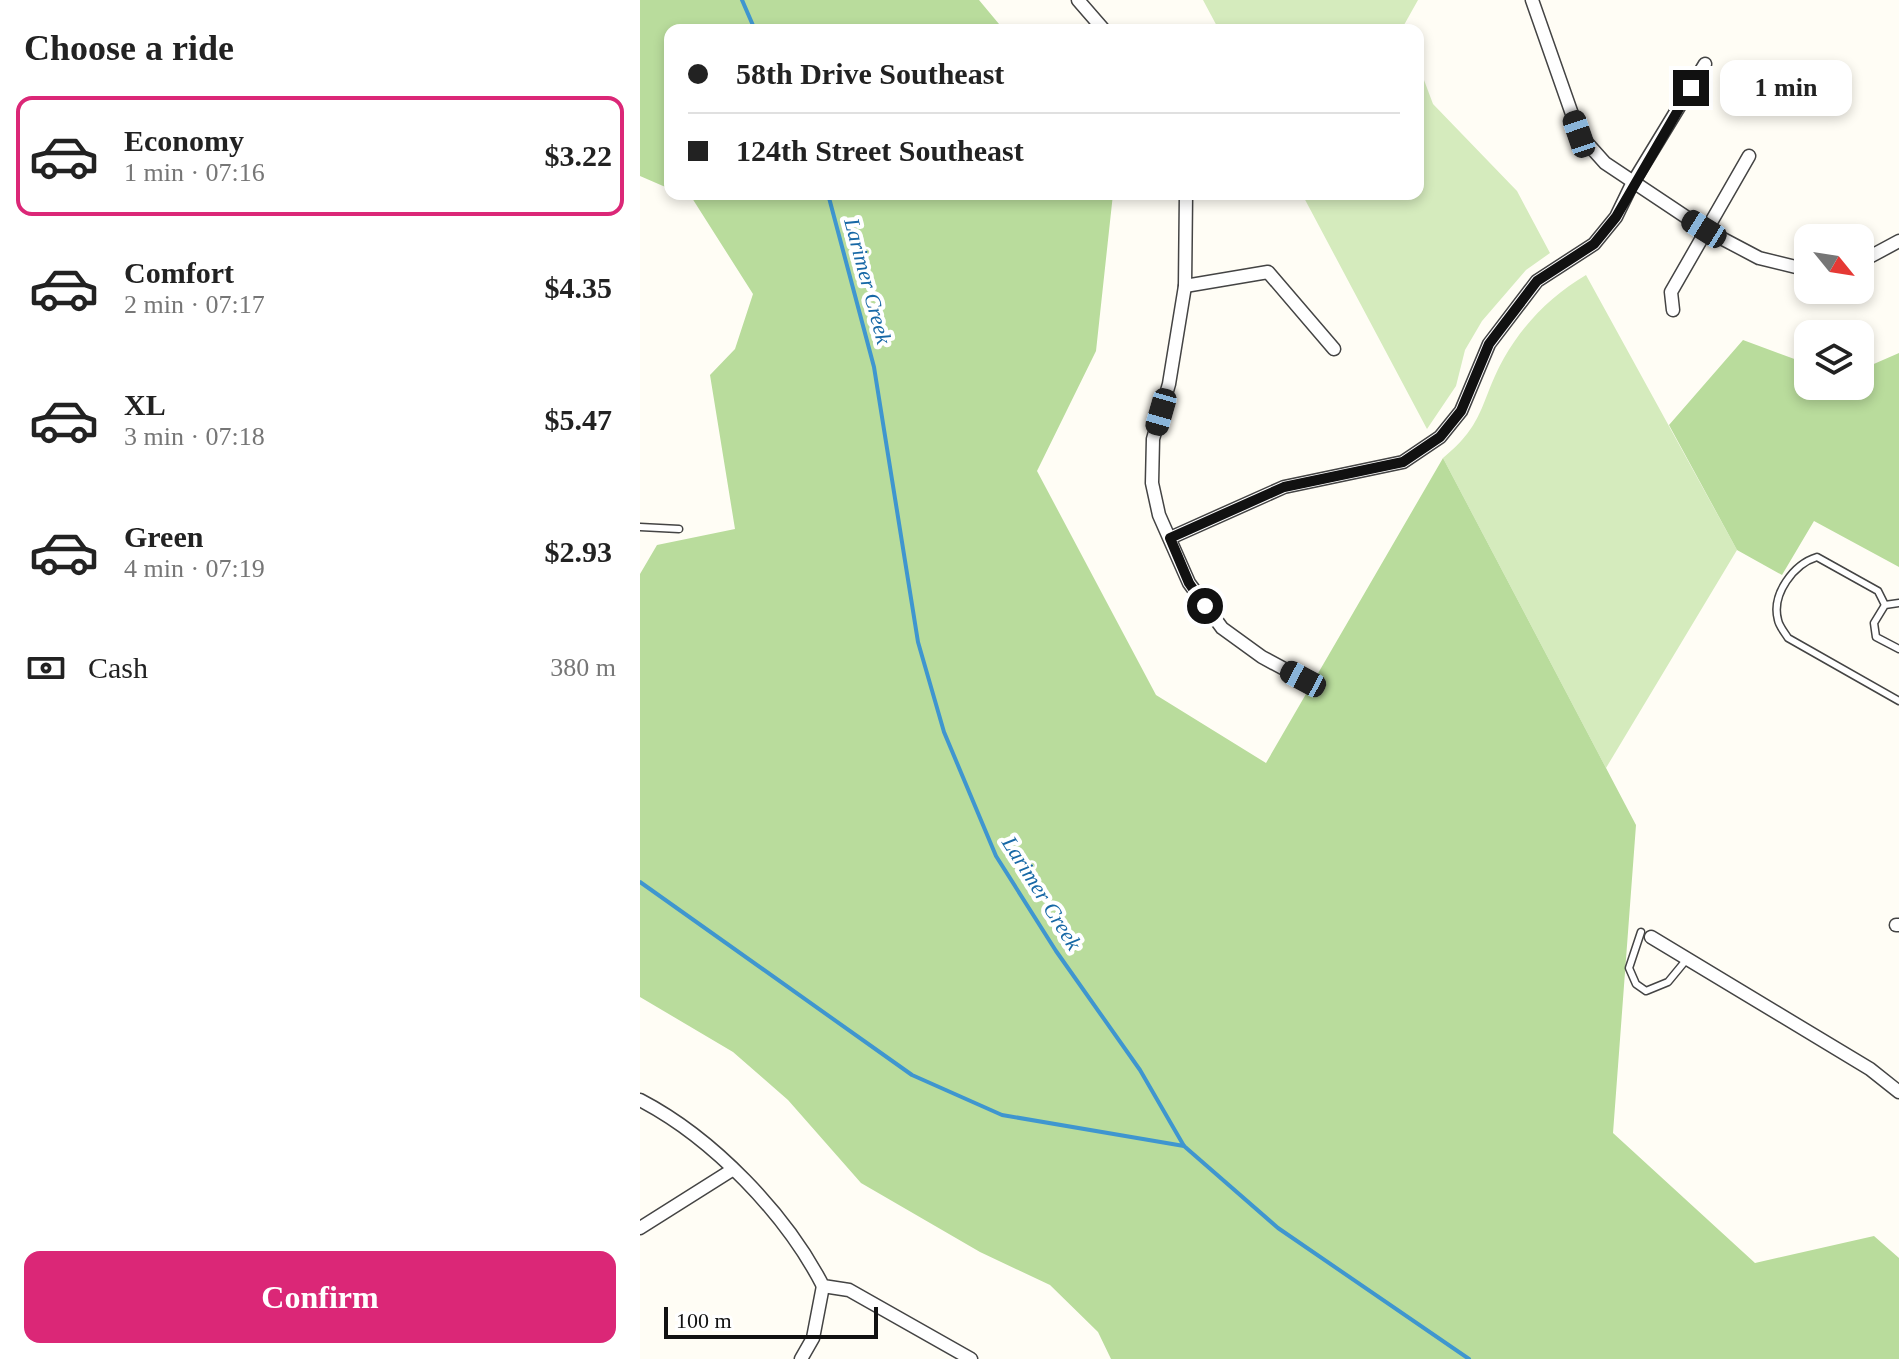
<!DOCTYPE html>
<html lang="en">
<head>
<meta charset="utf-8">
<style>
  :root { --surface:#fff; --page:#f6f6f6; --text:#222; --muted:#767676; --line:#e0e0e0; --accent:#db2777 }
  body { margin:0; font-family:Georgia,serif; background:var(--page); color:var(--text); height:100vh; display:flex; flex-direction:column; font-size:30px; white-space:nowrap }
  * { box-sizing:border-box; margin:0 }
  p { font-size:26px; color:var(--muted) }
  .icon { flex:none; width:44px; height:44px; fill:none; stroke:currentColor; stroke-width:2; stroke-linecap:round; stroke-linejoin:round }
  .map { position:relative; flex:1; overflow:hidden }
  .side { display:flex; flex-direction:column; background:var(--surface); width:640px }
  .side>* { flex:none }
  .hud { position:absolute; left:24px; top:24px; width:760px; height:176px; border-radius:16px; box-shadow:0 4px 12px #0003; display:grid; align-content:center; height:176px; padding:0 24px; background:var(--surface) }
  .needle { width:52px; rotate:120deg }
  .controls { position:absolute; left:1154px; top:224px; display:grid; gap:16px }
  .controls a { display:grid; place-items:center; width:80px; height:80px; border-radius:16px; background:var(--surface); box-shadow:0 4px 12px #0003; font-size:40px }
  .scale { position:absolute; left:24px; bottom:20px; width:214px; box-sizing:border-box; padding-left:8px; border:4px solid #111; border-top:0; font-size:22px; line-height:28px; white-space:nowrap; color:#111; -webkit-text-stroke:6px #fff; paint-order:stroke }
  .end { position:absolute; width:36px; height:36px; margin:-18px; border:10px solid #111; background:#fff; box-shadow:0 0 0 4px #fff }
  .from { border-radius:50% }
  .bubble { position:absolute; height:56px; border-radius:16px; background:var(--surface); box-shadow:0 4px 12px #0003; font-size:26px; font-weight:800; line-height:56px; text-align:center }
  .car { position:absolute; width:24px; height:48px; margin:-24px -12px; border-radius:10px; box-shadow:0 0 6px 2px #0007; background:linear-gradient(#222 24%,#8ab4d8 0 40%,#222 0 76%,#8ab4d8 0 86%,#222 0) }
  .hud b { display:flex; align-items:center; gap:28px; height:76px; font-size:30px }
  .hud b+b { border-top:2px solid var(--line) }
  .hud i { width:20px; height:20px; background:var(--text) }
  ul { padding:0; list-style:none }
  li { display:flex; align-items:center; gap:24px; height:120px; margin:0 16px 12px; padding:0 8px; border:4px solid transparent; border-radius:16px }
  li div { flex:1 }
  li b { display:block; font-size:30px }
  li em { font-style:normal; font-weight:800 }
  li.on { border-color:var(--accent) }
  li>.icon { width:72px; height:72px; stroke-width:1.5 }
  h2 { padding:0 24px; font-size:36px; line-height:96px }
  .pay { display:flex; align-items:center; gap:20px; height:88px; padding:0 24px; font-size:30px }
  .pay p { margin-inline-start:auto }
  .action { display:flex; gap:16px; margin-top:auto; padding:16px 24px }
  .action a { flex:1; height:92px; border-radius:16px; background:var(--accent); color:#fff; font-size:32px; font-weight:800; line-height:92px; text-align:center }
  main { display:flex; flex:1; min-height:0 }
  .map>svg:first-child { display:block }
</style>
</head>
<body>
<main>
<section class="side">
<h2>Choose a ride</h2>
<ul>
<li class="on"><svg class="icon" aria-label="car" viewBox="0 0 24 24"><path d="M5 17H2v-5l4-1 3-4h7l3 4 3 1v5h-3M9 17h6M6 11h13"/><circle cx="7" cy="17" r="2"/><circle cx="17" cy="17" r="2"/></svg><div><b>Economy</b><p>1 min · 07:16</p></div><em>$3.22</em></li>
<li><svg class="icon" aria-label="car" viewBox="0 0 24 24"><path d="M5 17H2v-5l4-1 3-4h7l3 4 3 1v5h-3M9 17h6M6 11h13"/><circle cx="7" cy="17" r="2"/><circle cx="17" cy="17" r="2"/></svg><div><b>Comfort</b><p>2 min · 07:17</p></div><em>$4.35</em></li>
<li><svg class="icon" aria-label="car" viewBox="0 0 24 24"><path d="M5 17H2v-5l4-1 3-4h7l3 4 3 1v5h-3M9 17h6M6 11h13"/><circle cx="7" cy="17" r="2"/><circle cx="17" cy="17" r="2"/></svg><div><b>XL</b><p>3 min · 07:18</p></div><em>$5.47</em></li>
<li><svg class="icon" aria-label="car" viewBox="0 0 24 24"><path d="M5 17H2v-5l4-1 3-4h7l3 4 3 1v5h-3M9 17h6M6 11h13"/><circle cx="7" cy="17" r="2"/><circle cx="17" cy="17" r="2"/></svg><div><b>Green</b><p>4 min · 07:19</p></div><em>$2.93</em></li>
</ul>
<div class="pay"><svg class="icon" aria-label="cash" viewBox="0 0 24 24"><path d="M3 7h18v10H3z"/><circle cx="12" cy="12" r="2"/></svg>Cash<p>380 m</p></div>
<div class="action"><a>Confirm</a></div>
</section>
<div class="map">
<svg width="1259" height="1359" viewBox="0 0 1259 1359">
  <rect width="100%" height="100%" fill="#fffdf5"/>
  <!-- green -->
  <g fill="#d5ebbd">
    <path d="M563,0H778L764,25L765,30H579Z"/>
    <path d="M778,64L793,104L877,191L910,253L886,270L842,321L825,350L816,386L787,429L662,194H778Z"/>
    <path d="M946,275L1097,550L966,768L803,458C846,423 840,401 864,358C884,323 912,295 946,275Z"/>
  </g>
  <!-- forest -->
  <g fill="#b9dc9c">
    <path d="M0,0H339L364,30H30V189L0,176Z"/>
    <path d="M43,194H473L456,351L397,471L516,695L626,763L803,458L996,825L973,1133L1115,1263L1234,1236L1259,1258V1359H471L458,1332L410,1285L340,1252L221,1183L148,1100L93,1052L0,997V574L17,545L95,529L70,375L95,349L113,294L52,198Z"/>
    <path d="M1103,340L1168,364V386H1220V370L1259,353V567L1174,521L1142,575L1097,550L1029,425Z"/>
  </g>
  <g fill="none" stroke-linecap="round" stroke-linejoin="round">
    <!-- stream -->
    <g stroke="#3f96cf" stroke-width="4">
      <path d="M102,0L115,30"/>
      <path d="M188,194L234,367L278,642L304,732L356,856L416,951L500,1070L544,1146L638,1228L829,1359"/>
      <path d="M0,882L272,1075L362,1115L544,1146"/>
    </g>
    <!-- service casing -->
    <g stroke="#444" stroke-width="9">
      <g id="service">
        <path d="M0,527L39,529"/>
        <path d="M1259,603L1245,605L1234,623L1236,637L1259,649"/>
        <path d="M1245,605L1238,591L1177,557C1154,564 1131,594 1138,620C1139,626 1145,633 1148,638L1259,701"/>
        <path d="M1001,932L989,968L996,984L1006,991L1028,982L1047,959"/>
      </g>
    </g>
    <!-- minor casing -->
    <g stroke="#444" stroke-width="15">
      <g id="minor">
        <path d="M438,0L464,30"/>
        <path d="M892,0L939,134L965,163L1064,229L1119,258L1168,270"/>
        <path d="M546,194L545,286L529,384L513,439L512,483L519,515L549,583L582,628L622,657L663,679"/>
        <path d="M1220,262L1259,241"/>
        <path d="M545,286L628,272L694,349"/>
        <path d="M1033,310L1031,292L1109,156"/>
        <path d="M530,538L644,487L763,462L800,437L821,411L849,344L897,281L954,244L976,217L992,184L1065,64"/>
        <path d="M1256,925H1259"/>
        <path d="M1011,937L1230,1069L1259,1092"/>
        <path d="M0,1100C73,1138 146,1214 183,1286L209,1290L331,1359"/>
        <path d="M0,1228L92,1170"/>
        <path d="M161,1359L173,1338L183,1286"/>
      </g>
    </g>
    <!-- service -->
    <use href="#service" stroke="#fff" stroke-width="6"/>
    <!-- minor -->
    <use href="#minor" stroke="#fff" stroke-width="12"/>
  </g>
  <g fill="none" stroke-linecap="round" stroke-linejoin="round">
    <!-- route -->
    <path stroke="#111" stroke-width="10" d="M565,606L549,583L530,538L644,487L763,462L800,437L821,411L849,344L897,281L954,244L976,217L1051,88"/>
  </g>
  <g text-anchor="middle" dominant-baseline="central" stroke-width="8" stroke-linejoin="round" paint-order="stroke">
    <!-- water labels -->
    <g font-size="22" font-style="italic" fill="#1768a6" stroke="#fff">
      <text transform="translate(228 281) rotate(75)">Larimer Creek</text>
      <text transform="translate(402 893) rotate(58)">Larimer Creek</text>
    </g>
  </g>
</svg>
<div class="controls">
<a><svg class="needle" viewBox="-14 -14 28 28"><path d="M0-13l5 13h-10z" fill="#e53935"/><path d="M0 13l5-13h-10z" fill="#767676"/></svg></a>
<a><svg class="icon" aria-label="layers" viewBox="0 0 24 24"><path d="M12 4l9 5-9 5-9-5zM3 14l9 5 9-5"/></svg></a>
</div>
<div class="scale">100 m</div>
<i class="end from" style="left:565px;top:606px"></i>
<i class="end" style="left:1051px;top:88px"></i>
<div class="bubble" style="left:1080px;top:60px;width:132px">1 min</div>
<i class="car" style="left:939px;top:134px;rotate:341deg"></i>
<i class="car" style="left:1064px;top:229px;rotate:302deg"></i>
<i class="car" style="left:521px;top:412px;rotate:196deg"></i>
<i class="car" style="left:663px;top:679px;rotate:298deg"></i>
<div class="hud">
<b><i class="from"></i>58th Drive Southeast</b>
<b><i></i>124th Street Southeast</b>
</div>
</div>
</main>
</body>
</html>
